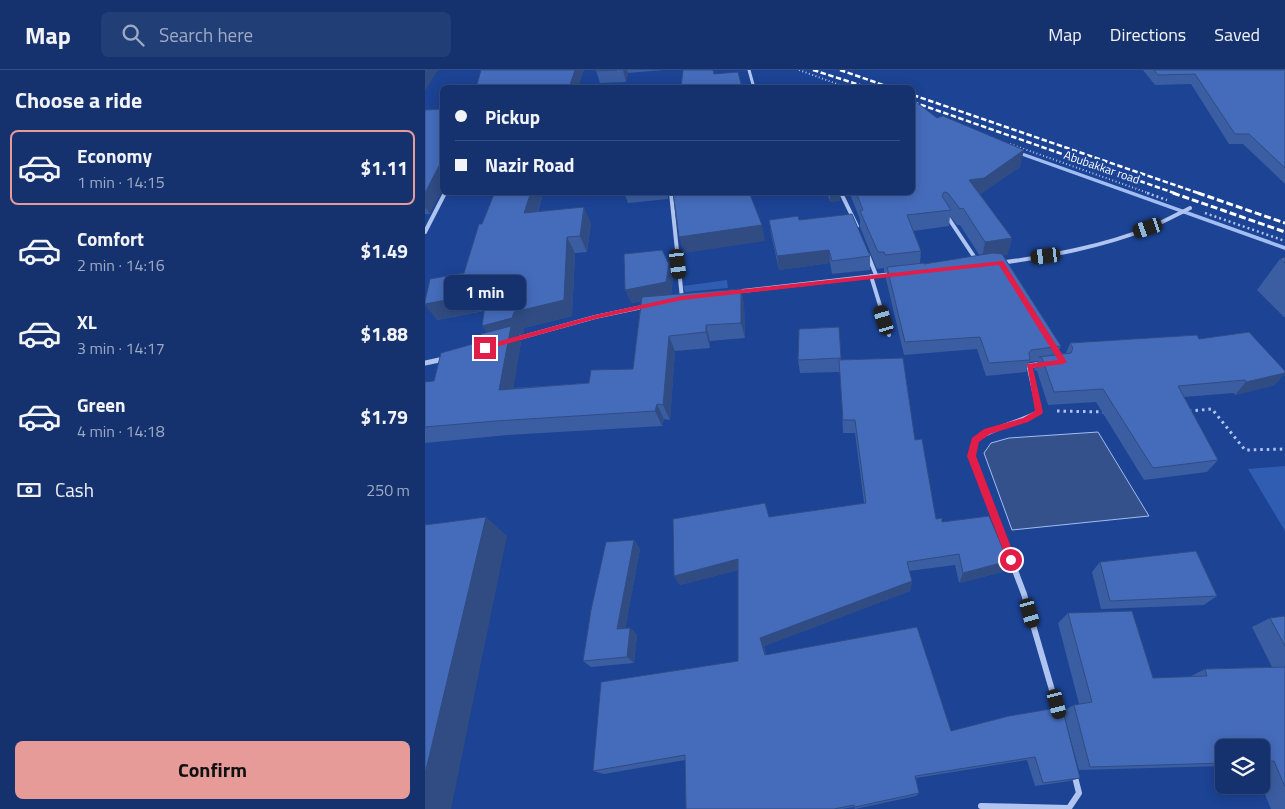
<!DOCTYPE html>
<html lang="en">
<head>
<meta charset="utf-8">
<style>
  :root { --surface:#15326f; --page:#223e77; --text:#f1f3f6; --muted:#9daac3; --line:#344d82; --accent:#e69b98 }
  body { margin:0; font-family:"Titillium Web",sans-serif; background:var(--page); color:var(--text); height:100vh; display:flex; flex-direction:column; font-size:19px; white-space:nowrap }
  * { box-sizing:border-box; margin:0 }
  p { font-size:16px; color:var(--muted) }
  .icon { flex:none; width:28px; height:28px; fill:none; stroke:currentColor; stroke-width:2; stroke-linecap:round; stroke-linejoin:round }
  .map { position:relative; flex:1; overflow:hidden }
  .drawer { display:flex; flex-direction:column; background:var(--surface); width:425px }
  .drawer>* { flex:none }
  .hud { position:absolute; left:15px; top:15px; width:475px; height:110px; border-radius:8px; box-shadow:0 2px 12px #0003,0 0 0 1px var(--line); display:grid; align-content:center; height:110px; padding:0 15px; background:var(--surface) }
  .controls { position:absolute; left:790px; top:669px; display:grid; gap:10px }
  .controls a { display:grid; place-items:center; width:55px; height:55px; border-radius:8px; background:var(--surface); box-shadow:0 2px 12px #0003,0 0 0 1px var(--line); font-size:25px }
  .end { position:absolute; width:22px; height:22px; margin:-11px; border:6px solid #e11d48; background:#fff; box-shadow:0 0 0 2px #fff }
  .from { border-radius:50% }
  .bubble { position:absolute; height:35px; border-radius:8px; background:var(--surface); box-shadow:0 2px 12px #0003,0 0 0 1px var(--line); font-size:16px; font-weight:700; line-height:35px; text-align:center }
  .car { position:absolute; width:15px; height:30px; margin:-15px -8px; border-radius:6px; box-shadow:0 0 4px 1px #0007; background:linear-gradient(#222 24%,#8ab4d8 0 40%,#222 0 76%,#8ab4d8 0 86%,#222 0) }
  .hud b { display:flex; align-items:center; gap:18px; height:48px; font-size:19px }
  .hud b+b { border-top:1px solid var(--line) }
  .hud i { width:12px; height:12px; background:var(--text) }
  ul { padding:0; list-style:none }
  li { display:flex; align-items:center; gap:15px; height:75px; margin:0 10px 8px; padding:0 5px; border:2px solid transparent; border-radius:8px }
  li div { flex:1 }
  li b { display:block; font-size:19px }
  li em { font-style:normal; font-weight:700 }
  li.current { border-color:var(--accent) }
  li>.icon { width:45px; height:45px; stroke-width:1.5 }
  h2 { padding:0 15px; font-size:22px; line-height:60px }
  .pay { display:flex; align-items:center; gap:12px; height:55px; padding:0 15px; font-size:19px }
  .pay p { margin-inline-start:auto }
  .primary-button { display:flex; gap:10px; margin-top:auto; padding:10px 15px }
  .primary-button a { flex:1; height:58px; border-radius:8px; background:var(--accent); color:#111; font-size:20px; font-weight:700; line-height:58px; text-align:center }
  header { display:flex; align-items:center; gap:30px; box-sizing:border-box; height:70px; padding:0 25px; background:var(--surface); border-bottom:1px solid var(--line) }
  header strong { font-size:24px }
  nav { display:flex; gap:28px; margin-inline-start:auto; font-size:18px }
  .search { width:350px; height:45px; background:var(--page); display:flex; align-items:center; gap:12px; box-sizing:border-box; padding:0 18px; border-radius:8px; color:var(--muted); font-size:19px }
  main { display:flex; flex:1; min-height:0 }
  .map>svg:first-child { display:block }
</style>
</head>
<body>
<header>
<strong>Map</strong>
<div class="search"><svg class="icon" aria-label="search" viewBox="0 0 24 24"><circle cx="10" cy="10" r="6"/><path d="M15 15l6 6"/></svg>Search here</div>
<nav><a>Map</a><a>Directions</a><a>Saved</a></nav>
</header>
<main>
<section class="drawer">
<h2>Choose a ride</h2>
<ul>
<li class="current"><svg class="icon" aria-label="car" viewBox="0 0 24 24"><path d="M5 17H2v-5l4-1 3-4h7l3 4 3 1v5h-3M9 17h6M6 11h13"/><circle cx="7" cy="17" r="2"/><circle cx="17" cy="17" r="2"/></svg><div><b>Economy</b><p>1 min · 14:15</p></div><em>$1.11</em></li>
<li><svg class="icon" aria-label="car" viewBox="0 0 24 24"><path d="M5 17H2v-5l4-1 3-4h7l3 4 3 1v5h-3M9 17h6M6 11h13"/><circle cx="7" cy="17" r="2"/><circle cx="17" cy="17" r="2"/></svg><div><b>Comfort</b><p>2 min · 14:16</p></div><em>$1.49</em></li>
<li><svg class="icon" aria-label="car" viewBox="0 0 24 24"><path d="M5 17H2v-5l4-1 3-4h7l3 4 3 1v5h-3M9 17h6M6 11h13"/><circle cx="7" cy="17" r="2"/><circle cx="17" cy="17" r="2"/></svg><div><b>XL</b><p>3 min · 14:17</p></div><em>$1.88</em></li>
<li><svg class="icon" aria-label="car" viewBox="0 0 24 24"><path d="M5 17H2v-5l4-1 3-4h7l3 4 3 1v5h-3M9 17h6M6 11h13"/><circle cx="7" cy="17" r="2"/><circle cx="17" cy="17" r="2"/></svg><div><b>Green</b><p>4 min · 14:18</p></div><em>$1.79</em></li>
</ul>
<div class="pay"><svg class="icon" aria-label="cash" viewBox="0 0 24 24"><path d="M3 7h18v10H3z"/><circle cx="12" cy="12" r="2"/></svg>Cash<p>250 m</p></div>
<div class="primary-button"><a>Confirm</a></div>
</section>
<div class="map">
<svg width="860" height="739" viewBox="0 0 860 739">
  <rect width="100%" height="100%" fill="#1c4394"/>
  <!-- green -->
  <g fill="#305cb2">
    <path d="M302,210L303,218L260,222L258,216Z"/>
    <path d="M860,396V461L823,399Z"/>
  </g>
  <!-- water -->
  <path fill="#35518c" stroke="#a2bdf1" d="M673,362L724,446L587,460L559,383L566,373L584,368Z"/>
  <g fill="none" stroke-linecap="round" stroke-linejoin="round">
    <!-- stream -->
    <path fill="#a2bdf1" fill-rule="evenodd" d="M595,83H599L860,176V180L595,85Z"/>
    <!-- path-far2 -->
    <g stroke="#afc4ef" stroke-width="2" stroke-dasharray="1 2.5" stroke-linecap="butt">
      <path d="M374,0L423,18"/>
      <path d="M585,74L726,124"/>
    </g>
    <!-- path-far1 -->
    <g stroke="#afc4ef" stroke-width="2.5" stroke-dasharray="2 3" stroke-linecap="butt">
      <path d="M722,123L742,130"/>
      <path d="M780,143L860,171"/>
    </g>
    <!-- path -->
    <g stroke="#afc4ef" stroke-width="3" stroke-dasharray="2.5 4" stroke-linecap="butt">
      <path d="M632,341L680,342"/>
      <path d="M764,341L787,339L820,380L860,379"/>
    </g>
    <!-- street-far3 -->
    <g stroke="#afc4ef" stroke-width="3">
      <path d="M324,0L329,18"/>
      <path d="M246,122V124"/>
      <path d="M416,122L417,124"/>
      <path d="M19,124L20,122"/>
    </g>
    <!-- street-far2 -->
    <g stroke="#afc4ef" stroke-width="4">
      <path d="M246,123L257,228"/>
      <path d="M416,123L432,156"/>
      <path d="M522,146L552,191"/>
      <path d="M0,162L20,123"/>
      <path d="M443,185L451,205"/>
      <path d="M575,193C625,186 676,177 724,158C738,152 751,145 765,138"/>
      <path d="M446,206L464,265"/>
      <path d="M309,222L467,204"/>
      <path d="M87,270L170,247L222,236"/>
    </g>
    <!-- street-far1 -->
    <g stroke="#afc4ef" stroke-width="5">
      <path d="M0,293L19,289"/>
      <path d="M584,483L547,385L550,370C569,356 593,354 614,342L604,296L616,294"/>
    </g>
    <!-- street -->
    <g stroke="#afc4ef" stroke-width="6">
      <path d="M583,482L599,524L634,644"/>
      <path d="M556,736L644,738L654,723L649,703"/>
    </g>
    <!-- rail-far1 -->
    <g stroke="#fff" stroke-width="2.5" stroke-dasharray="5.5 2.5" stroke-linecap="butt">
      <path d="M388,0L444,18"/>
      <path d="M415,0L467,18"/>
      <path d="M488,25L776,124"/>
      <path d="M488,32L752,124"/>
    </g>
    <!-- rail -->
    <g stroke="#fff" stroke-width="3" stroke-dasharray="7 3" stroke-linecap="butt">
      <path d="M748,123L860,162"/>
      <path d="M773,123L860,153"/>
    </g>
  </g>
  <!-- wall -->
  <g fill="#3b5da1" fill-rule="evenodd">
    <path d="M171,0H239L203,3L201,12L175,13Z"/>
    <path d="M718,0H860V114L818,74H804L766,14L730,15Z"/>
    <path d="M0,40L5,144H0Z"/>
    <path d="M512,48L595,97L555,124L587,168L582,185H578L636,276L632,284L641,283L645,273L774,269L850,315L810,325L809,323L759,327L793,390L782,402L719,410L671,332L623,335L612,301L609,300L613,291L604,292L601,302L561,306L552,279L479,285L461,209L462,202H459V198L452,199L435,157V149L424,122H488ZM525,146L532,155H535L555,186L499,194L495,193L496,181L488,161L524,156Z"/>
    <path d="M199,122H243V129L203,133Z"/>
    <path d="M402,122H414L415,131L405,132Z"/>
    <path d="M118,124L113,142L166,153L162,182L150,183L147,246L99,258L98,264L92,265L96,272L88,318L164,313L208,299L216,231L206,233L248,208L246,225L316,219L319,235L320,268L285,271V278L250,281L245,350L239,349L237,356L83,365L0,373V312L9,311L55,272L62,262L59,241L12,250L39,203L57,154Z"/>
    <path d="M344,150H374L445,186V200L407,204L405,193L354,200L346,164Z"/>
    <path d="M860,187V247H859L832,220L855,189Z"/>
    <path d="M414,257L416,290L490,370L511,449L583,491L577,502L534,513L530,495L484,501L487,511L485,521L339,576L341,585L526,661L584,646L655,708L645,711L610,716L602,690L491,708L494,723L491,726L430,739L429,737L417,739H261L260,690L179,704L168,701L313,591V500L255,515L249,506L344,447L439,433L430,363H418L415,302L375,303L373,290Z"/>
    <path d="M209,470L215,479L200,559L205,558L212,565L209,593L166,597L158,591Z"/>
    <path d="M675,492L792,526L779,535L676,539L667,502Z"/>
    <path d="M643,543L728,608L764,607L780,599L847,597L827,557L845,548L860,546V739H846L836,715V678H799V696L654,700L638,641L649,635L654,634L633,553Z"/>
  </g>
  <!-- shaded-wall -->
  <g fill="#304c83">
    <path d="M0,0H13L0,21Z"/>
    <path d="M150,0H159L153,18H144Z"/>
    <path d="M198,0H202L203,3L201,12Z"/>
    <path d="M599,80L595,97L556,124L541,127L544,110Z"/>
    <path d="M18,88V118L5,144L0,137V123Z"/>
    <path d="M106,122H118V124L107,159L99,143Z"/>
    <path d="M405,122H414L415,131L405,132Z"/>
    <path d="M159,137L166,153L162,182L155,166Z"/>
    <path d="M337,155L340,171L259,183L254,167Z"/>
    <path d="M142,167L150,183L147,246L99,258L98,264L92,265L96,272L86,335L74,320L69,272L57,256Z"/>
    <path d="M587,168L582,185L557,188L560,172Z"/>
    <path d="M404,180L405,193L354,200L352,186Z"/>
    <path d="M244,194L248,208L246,226L206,233L200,220Z"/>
    <path d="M316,219L319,235L320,268L316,253Z"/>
    <path d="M62,222L72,238L12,250L0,235V234Z"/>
    <path d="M281,255L285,271V278L281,262Z"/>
    <path d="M244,266L250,281L245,350L238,335Z"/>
    <path d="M860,303V304L850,315L810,325L821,312Z"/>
    <path d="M232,334L239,349L237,356L230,341Z"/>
    <path d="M61,447L82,466L26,739H0V704Z"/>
    <path d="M209,470L215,479L199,566L192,559Z"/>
    <path d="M313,489L318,499L255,515L249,506Z"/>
    <path d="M583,491L577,502L534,513L538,503Z"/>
    <path d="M487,511L485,521L339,576L343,592L340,585L335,568Z"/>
    <path d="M205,558L212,565L209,593L202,587Z"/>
  </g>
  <!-- building -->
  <g fill="#456cbb" stroke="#304c83">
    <path d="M56,0H150L144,18H51Z"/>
    <path d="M171,0H192L170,1Z"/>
    <path d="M258,0H288L289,4L313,2L317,18H256Z"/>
    <path d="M729,0H860V98L824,64H810L770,4L733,5Z"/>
    <path d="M491,32L512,48L518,46L599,80L559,108L544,110L587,168L560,172L538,138L535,139L523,123L519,122L517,126L526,140L482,145L496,181L460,185L459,182H453L435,141L438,140L431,122H488V33Z"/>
    <path d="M18,39V88L0,123V40Z"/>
    <path d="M70,122H106L99,143L159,137L155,166L142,167L139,230L89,242L87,248L57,256L62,222L0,234V231L5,209L39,203L54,154H57Z"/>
    <path d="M248,122H324L337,155L254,167Z"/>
    <path d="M427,144L445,186L407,191L404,180L352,186L344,150L373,146L374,150Z"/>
    <path d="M237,180L244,194L241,212L200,220L199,184Z"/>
    <path d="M568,183L577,184L636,276L606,280L604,283L605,290L564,293L555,267L480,272L462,197L499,193V194Z"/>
    <path d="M860,187V193L855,189Z"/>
    <path d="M316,219V253L281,255V262L244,266L238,335L232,334L230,341L71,351L0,357V312L9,311L16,283L55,272L56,264L86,256L74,320L164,313L166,300L208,299L217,227Z"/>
    <path d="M414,257L416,288L373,290L374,259Z"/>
    <path d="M824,262L860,301V303L821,312L820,310L753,316L793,390L728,398L678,319L629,322L617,288L614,287L646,283L648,278L645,273L772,265L774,269Z"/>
    <path d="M478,288L490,370L497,369L511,449L517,448V452L564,446L583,491L538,503L534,484L482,492L487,511L335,568L340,585L492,557L526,661L584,646L637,637L655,708L618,713L610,687L490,706L494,723L430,737L429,735L409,739H261L260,685L168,701L176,612L313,591V489L249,506L248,449L340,433L344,447L441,433L430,350H418L414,290Z"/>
    <path d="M61,447L0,704V455Z"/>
    <path d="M209,470L192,559L205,558L202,587L158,591L166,540L181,472Z"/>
    <path d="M771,481L792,526L685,531L675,492Z"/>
    <path d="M707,541L728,608L782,606L780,599L860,597V717L849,691L836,692V678H799V693L665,697L649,635L667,632L643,543Z"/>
    <path d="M860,546V576L845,548Z"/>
  </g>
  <!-- route -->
  <path fill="#e11d48" d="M576,191H578L642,292L638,294L608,298L618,342L617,344L603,352L565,364L554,372L551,386L591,490L586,494L582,490L542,386L547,368L559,359L598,348L610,341L602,294L633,290L574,195L257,230L170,249L60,280L57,278L60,275L170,245L257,226Z"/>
  <g text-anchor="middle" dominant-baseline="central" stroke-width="4.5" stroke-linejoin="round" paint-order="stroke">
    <!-- far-street labels -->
    <g font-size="12" fill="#fff" stroke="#1c4394">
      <text transform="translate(677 97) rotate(19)">Abubakkar road</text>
    </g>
  </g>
</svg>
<div class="controls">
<a><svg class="icon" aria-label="layers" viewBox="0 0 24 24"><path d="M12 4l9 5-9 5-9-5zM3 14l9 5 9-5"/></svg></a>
</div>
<i class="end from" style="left:586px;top:490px"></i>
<i class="end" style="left:60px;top:278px"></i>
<div class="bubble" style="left:19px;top:205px;width:82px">1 min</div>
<i class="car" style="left:723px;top:158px;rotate:251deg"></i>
<i class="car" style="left:621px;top:186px;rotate:263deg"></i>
<i class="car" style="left:253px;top:194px;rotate:173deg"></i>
<i class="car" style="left:459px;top:250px;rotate:343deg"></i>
<i class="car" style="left:605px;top:543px;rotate:164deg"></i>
<i class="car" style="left:632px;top:634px;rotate:166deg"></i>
<div class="hud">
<b><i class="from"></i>Pickup</b>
<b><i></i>Nazir Road</b>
</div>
</div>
</main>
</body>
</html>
